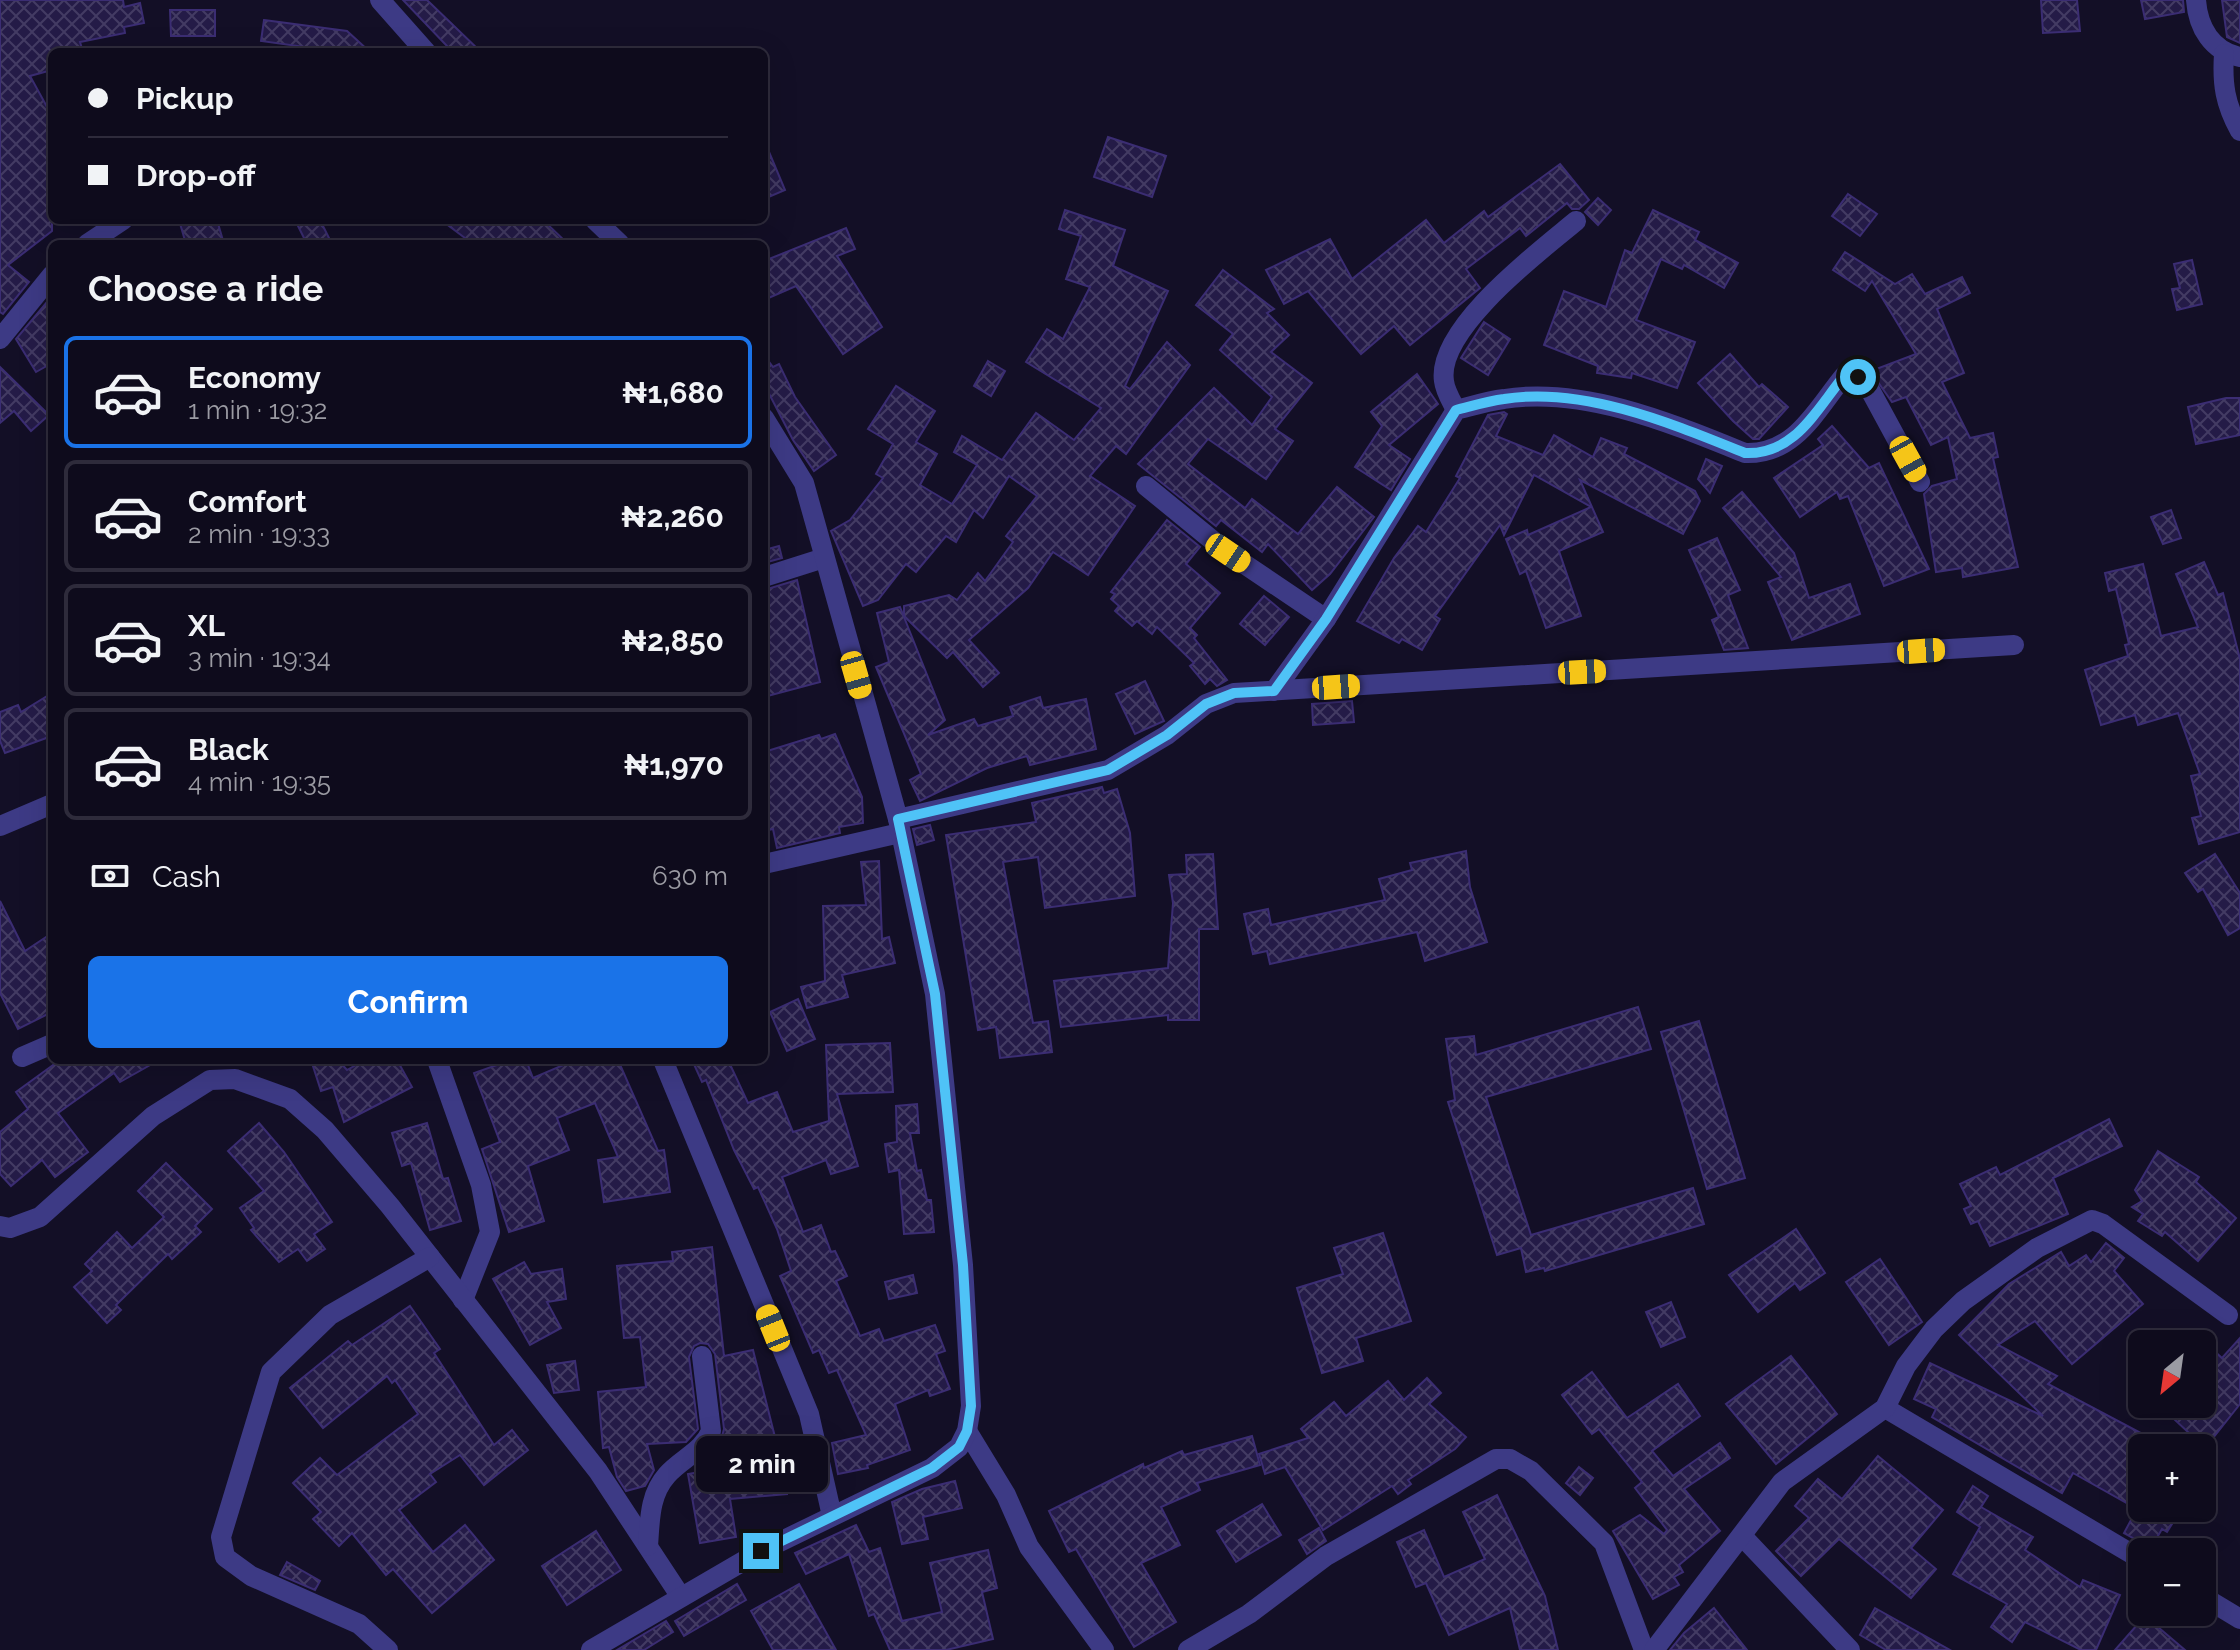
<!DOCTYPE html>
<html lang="en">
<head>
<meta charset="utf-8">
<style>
  :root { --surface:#0e0b1c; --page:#1c1929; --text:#f1f3f6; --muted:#9b9ba3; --line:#2e2b3b; --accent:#1a73e8 }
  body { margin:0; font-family:Raleway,sans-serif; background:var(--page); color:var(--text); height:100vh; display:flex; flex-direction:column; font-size:30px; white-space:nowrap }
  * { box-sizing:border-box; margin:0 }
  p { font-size:26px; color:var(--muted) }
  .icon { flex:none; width:44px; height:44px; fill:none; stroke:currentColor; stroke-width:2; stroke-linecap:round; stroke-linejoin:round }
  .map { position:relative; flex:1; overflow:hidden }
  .panel { position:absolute; left:48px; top:240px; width:720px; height:824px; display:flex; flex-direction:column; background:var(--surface); border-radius:12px; box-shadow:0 8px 32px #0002,0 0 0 2px var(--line) }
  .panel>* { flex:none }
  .guide { position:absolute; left:48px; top:48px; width:720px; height:176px; border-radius:12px; box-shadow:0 8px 32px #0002,0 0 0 2px var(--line); display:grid; align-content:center; height:176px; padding:0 40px; background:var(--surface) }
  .needle { width:52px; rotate:209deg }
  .tools { position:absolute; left:2128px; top:1330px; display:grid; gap:16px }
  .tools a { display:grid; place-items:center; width:88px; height:88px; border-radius:12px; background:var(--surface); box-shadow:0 8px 32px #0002,0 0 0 2px var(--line); font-size:40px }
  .end { position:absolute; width:36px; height:36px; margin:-18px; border:10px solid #4fc3f7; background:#111; box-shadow:0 0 0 4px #111 }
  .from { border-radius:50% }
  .bubble { position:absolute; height:56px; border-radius:12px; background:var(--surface); box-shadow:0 8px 32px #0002,0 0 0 2px var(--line); font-size:26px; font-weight:700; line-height:56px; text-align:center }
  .car { position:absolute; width:24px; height:48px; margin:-24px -12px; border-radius:10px; box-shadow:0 0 6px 2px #0007; background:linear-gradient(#f5c518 24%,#345 0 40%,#f5c518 0 76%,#345 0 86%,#f5c518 0) }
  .guide b { display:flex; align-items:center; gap:28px; height:76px; font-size:30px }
  .guide b+b { border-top:2px solid var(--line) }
  .guide i { width:20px; height:20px; background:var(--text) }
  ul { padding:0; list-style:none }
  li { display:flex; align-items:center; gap:24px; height:112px; margin:0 16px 12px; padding:0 24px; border:4px solid var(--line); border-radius:12px }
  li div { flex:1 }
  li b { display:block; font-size:30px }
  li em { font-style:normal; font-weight:700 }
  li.current { border-color:var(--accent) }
  li>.icon { width:72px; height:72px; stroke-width:1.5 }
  h2 { padding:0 40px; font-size:36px; line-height:96px }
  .pay { display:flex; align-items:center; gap:20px; height:88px; padding:0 40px; font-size:30px }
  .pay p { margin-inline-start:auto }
  .button { display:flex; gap:16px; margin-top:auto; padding:16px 40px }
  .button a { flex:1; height:92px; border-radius:12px; background:var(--accent); color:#fff; font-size:32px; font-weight:700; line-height:92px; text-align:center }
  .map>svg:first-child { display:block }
</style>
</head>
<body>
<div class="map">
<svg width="2240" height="1650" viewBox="0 0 2240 1650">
  <defs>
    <pattern id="building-cross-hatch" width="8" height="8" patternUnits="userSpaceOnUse" patternTransform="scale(2)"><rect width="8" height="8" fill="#241b47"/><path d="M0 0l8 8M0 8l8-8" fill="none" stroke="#433b63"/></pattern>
  </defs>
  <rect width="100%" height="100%" fill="#130f26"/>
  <!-- building -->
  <g fill="url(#building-cross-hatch)" stroke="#3b2d73" stroke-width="2">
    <path d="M0,0H123L124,7L140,3L144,23L124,27L125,33L80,42L83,52H52V70L30,76L52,116V231L8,265L29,282L3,314L0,312Z"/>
    <path d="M403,0H427L481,52H440L447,46Z"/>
    <path d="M2041,0H2077L2080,31L2043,33Z"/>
    <path d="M2141,0H2183L2184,12L2145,19Z"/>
    <path d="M2222,0H2240V43L2227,37Z"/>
    <path d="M170,10H215V36H171Z"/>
    <path d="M264,20L347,31L370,52H302L305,47L261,41Z"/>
    <path d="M1108,137L1166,156L1152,197L1094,177Z"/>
    <path d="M764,140L785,190L764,199Z"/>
    <path d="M1560,164L1589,200L1579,209H1572L1567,203L1526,236L1520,228L1466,269L1480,288L1410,345L1394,326L1361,354L1308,291L1284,304L1266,270L1330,239L1352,279L1426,220L1444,243L1484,211L1488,217Z"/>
    <path d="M1848,194L1877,214L1860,236L1832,216Z"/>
    <path d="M1598,198L1611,210L1598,225L1585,212Z"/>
    <path d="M1065,210L1125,230L1113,266L1168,291L1125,386L1130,389L1167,342L1190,365L1126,454L1116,446L1090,476L1135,506L1088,575L1053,552L1028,588L969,640L999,673L983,687L953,652L947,658L904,616V606L949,595L957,600L978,573L985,581L1013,542L1006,536L1037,496L1009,476L983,518L974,510L956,542L946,536L916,572L906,564L878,600L863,606L831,531L850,520L883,478L876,474L893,444L868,429L896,386L935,411L916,442L937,454L920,485L952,504L977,465L954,452L962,436L1002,460L1036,413L1074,440L1101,408L1026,362L1047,329L1063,339L1090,287L1066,279L1081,236L1059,229Z"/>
    <path d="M1653,210L1699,232L1695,240L1738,263L1724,288L1684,265L1682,269L1661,259L1636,320L1695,342L1677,388L1632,373L1631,378L1597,373L1598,366L1544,345L1564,291L1606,307L1625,250L1632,253Z"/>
    <path d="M179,220H217L224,244H186Z"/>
    <path d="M295,220H320L332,244H307Z"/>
    <path d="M441,220H543L568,244H473Z"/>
    <path d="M846,228L855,249L837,256L882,327L843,354L796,286L764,300V261Z"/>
    <path d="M1845,252L1895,284L1912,274L1925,294L1962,277L1970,293L1937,309L1964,373L1942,382L1970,438L1993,433L1998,457L1993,458L2018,567L1963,577L1962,568L1936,572L1924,494L1932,486L1957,479L1948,437L1931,445L1906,397L1892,402L1873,375L1871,371L1916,354L1872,281L1865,291L1833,270Z"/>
    <path d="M2192,260L2202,304L2177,310L2172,289L2180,288L2174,264Z"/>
    <path d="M1223,270L1274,309L1267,313L1289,335L1271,352L1312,383L1275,429L1293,441L1266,479L1208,439L1188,464L1245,508L1252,499L1298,534L1337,487L1374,517L1330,574L1312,590L1268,544L1262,552L1221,520L1216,526L1138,464L1214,388L1252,425L1272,397L1220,350L1233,334L1196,305Z"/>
    <path d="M52,296V363L36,372L16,339Z"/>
    <path d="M1484,322L1510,339L1488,375L1461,358Z"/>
    <path d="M1730,354L1759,387L1762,384L1788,407L1759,439H1753L1733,421L1698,383Z"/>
    <path d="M764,355L773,367L779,364L795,397L836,455L814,471L793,440L764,384Z"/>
    <path d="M988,361L1005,371L991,396L974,386Z"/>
    <path d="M0,367L49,415L31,431L14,411L0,423Z"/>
    <path d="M1417,374L1438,404L1389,445L1410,459L1391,490L1355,467L1382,426L1371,412Z"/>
    <path d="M2226,398H2240V435L2196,444L2188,407Z"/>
    <path d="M1504,412L1507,414L1496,436L1543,455L1554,435L1593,457L1601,438L1627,448L1624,454L1695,491L1700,501L1683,534L1580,480L1603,532L1559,551L1581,616L1546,628L1526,571L1520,574L1506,539L1527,530L1528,535L1591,507L1534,475L1504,535L1500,525L1435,616L1440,619L1422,650L1402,639L1399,643L1357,621L1394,558L1418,526L1426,532L1460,478L1456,476L1488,415Z"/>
    <path d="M1832,426L1869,468L1879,463L1929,569L1884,586L1848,496L1840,499L1837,492L1800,517L1774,478L1823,445L1818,439Z"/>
    <path d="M1706,459L1722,466L1710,493L1698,479Z"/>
    <path d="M1742,492L1794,553L1809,598L1850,584L1860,614L1792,640L1768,582L1781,577L1723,508Z"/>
    <path d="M2171,510L2181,538L2163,544L2151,517Z"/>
    <path d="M1167,520L1200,547L1186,564L1220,593L1190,628L1197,635L1194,638L1227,680L1217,686L1210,679L1205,684L1190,666L1194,663L1157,627L1152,634L1137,621L1132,626L1115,611L1119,606L1111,599L1115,594L1111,592Z"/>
    <path d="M1717,538L1740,590L1728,595L1748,648L1724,650L1712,620L1719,617L1689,550Z"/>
    <path d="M779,546L782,558L764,563V550Z"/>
    <path d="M2204,562L2218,595L2223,593L2240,659V832L2199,844L2192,818L2201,816L2191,776L2200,774L2178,713L2138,725L2135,715L2101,725L2085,670L2128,656L2125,645L2129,644L2116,589L2109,591L2105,573L2143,564L2161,636L2198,627L2176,574Z"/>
    <path d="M797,580L820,682L764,697V590Z"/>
    <path d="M1264,596L1289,617L1265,645L1240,624Z"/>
    <path d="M900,607L945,720L928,735L974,719L978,726L1013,716L1010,707L1040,697L1043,708L1086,699L1096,749L1030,765L1027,756L987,768L920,801L910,780L921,774L876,667L889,662L877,613Z"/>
    <path d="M1145,681L1164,721L1135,734L1116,694Z"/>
    <path d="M52,693V736L5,753L0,741V712L18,705L21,712Z"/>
    <path d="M1352,701L1354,722L1313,725L1312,704Z"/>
    <path d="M835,734L862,797L863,823L839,827L840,833L777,848L773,829L764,831V752L819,735L821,739Z"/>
    <path d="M1102,787L1104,793L1117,789L1130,833L1135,896L1045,908L1038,857L1003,862L1033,1023L1048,1021L1052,1052L1000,1058L996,1027L978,1030L946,835L1036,822L1032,803Z"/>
    <path d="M930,825L934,840L917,845L913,829Z"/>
    <path d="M1466,851L1470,887L1487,942L1425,961L1417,932L1270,964L1267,951L1253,954L1244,914L1268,909L1271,925L1385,900L1379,879L1412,870L1410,863Z"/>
    <path d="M1213,854L1218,929H1199V1020H1168V1015L1061,1027L1054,981L1168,968L1173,903L1169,875L1187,874L1186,855Z"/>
    <path d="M2215,854L2240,893V928L2228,935L2203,889L2198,892L2185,873Z"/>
    <path d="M879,861L882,939L889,937L895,963L842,975L848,997L807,1008L801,987L825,981L823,906L866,905L861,862Z"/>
    <path d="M0,901L25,951L52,933V1012L18,1029L0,993Z"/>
    <path d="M798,999L815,1039L787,1051L770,1012Z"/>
    <path d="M1638,1007L1651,1049L1486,1097L1531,1235L1693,1188L1704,1224L1545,1271L1544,1268L1526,1272L1521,1248L1497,1255L1448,1102L1455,1100L1446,1039L1474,1036L1476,1055Z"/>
    <path d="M1699,1021L1745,1178L1707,1189L1661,1032Z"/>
    <path d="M890,1043L893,1092L837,1094L858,1166L831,1174L826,1160L782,1177L803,1232L821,1225L831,1252L835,1251L847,1276L836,1281L860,1336L879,1329L884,1341L935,1325L945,1351L936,1354L950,1389L930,1396L928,1390L895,1404L910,1450L867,1465L868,1468L838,1474L832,1443L866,1435L837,1370L829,1373L819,1350L813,1353L780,1276L791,1271L777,1229L758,1187L754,1189L734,1150L706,1080L702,1082L692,1060H728L748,1103L777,1092L793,1132L829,1121L826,1045Z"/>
    <path d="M60,1060H159L120,1082L114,1073L58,1113L88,1152L55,1177L42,1160L11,1186L0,1174V1132L28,1109L16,1092Z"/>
    <path d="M311,1060H338L347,1070L365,1060H397L412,1087L344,1122L333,1087L321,1091Z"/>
    <path d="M511,1060H526L533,1078L575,1060H618L658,1151L664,1150L670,1192L604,1202L598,1160L618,1157L595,1103L557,1118L569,1150L528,1166L544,1221L509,1232L482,1149L500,1142L474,1073Z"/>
    <path d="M917,1104L919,1133H910L917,1171L921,1170L927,1200H931L934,1232L904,1234L899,1170L889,1172L885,1144L897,1142L896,1106Z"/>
    <path d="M2109,1119L2122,1146L2053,1178L2068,1214L1990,1246L1978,1221L1971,1224L1964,1209L1971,1206L1960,1184L1996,1167L2000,1175Z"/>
    <path d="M259,1123L284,1152L332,1222L314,1234L325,1249L307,1261L298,1249L279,1262L251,1230L254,1228L240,1208L264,1191L228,1151Z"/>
    <path d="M427,1123L443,1179L448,1178L461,1221L430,1230L411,1163L402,1166L392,1133Z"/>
    <path d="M2158,1151L2199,1177L2196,1182L2236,1218L2198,1261L2165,1232L2162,1236L2138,1221L2143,1214L2132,1207L2142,1201L2135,1190Z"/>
    <path d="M166,1163L212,1209L195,1226L201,1232L172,1259L168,1254L116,1305L121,1310L107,1323L74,1287L92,1271L85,1264L117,1232L132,1248L164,1217L138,1191Z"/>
    <path d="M1796,1229L1825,1273L1800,1290L1795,1283L1758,1312L1729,1275Z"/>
    <path d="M1383,1233L1411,1321L1356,1338L1363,1361L1322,1373L1297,1288L1343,1274L1334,1248Z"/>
    <path d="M2106,1243L2124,1258L2114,1271L2143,1304L2072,1364L2035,1321L1998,1345L2057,1376L2048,1384L2169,1448H2142V1508H2182L2167,1532L2162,1529L2151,1548L2124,1533L2137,1509L2073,1473L2062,1493L1932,1417L1936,1409L1914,1399L1930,1363L2043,1416L1959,1335L2009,1284L2061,1252L2069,1266L2086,1255L2091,1262Z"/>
    <path d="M712,1247L724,1356L753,1350L775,1437L721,1440L724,1429L715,1354L708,1344L700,1343L694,1346L689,1357L698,1429L686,1442L647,1444L654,1470L645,1486L626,1491L617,1477L609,1447L603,1448L598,1392L646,1387L640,1337L624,1338L617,1266L673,1261L672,1252Z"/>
    <path d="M1880,1259L1922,1322L1889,1345L1846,1282Z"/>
    <path d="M524,1262L531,1274L562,1269L566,1299L547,1302L561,1328L530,1345L493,1279Z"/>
    <path d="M913,1275L917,1293L889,1299L885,1282Z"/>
    <path d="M1671,1302L1685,1337L1661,1347L1646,1312Z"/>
    <path d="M410,1306L440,1349L434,1353L494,1445L512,1430L528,1450L484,1485L460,1455L430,1474L436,1482L399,1510L433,1552L465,1525L494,1560L432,1613L393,1569L386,1575L352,1533L339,1546L313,1519L321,1512L293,1483L320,1458L337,1475L418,1414L395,1380L392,1383L387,1376L323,1428L290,1388L348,1341L352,1345Z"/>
    <path d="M2240,1338V1404L2205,1448L2158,1404H2202V1340L2222,1358Z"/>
    <path d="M1791,1356L1837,1414L1776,1464L1726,1404Z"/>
    <path d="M575,1361L579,1390L554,1393L547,1365Z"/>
    <path d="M1592,1372L1627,1418L1678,1384L1700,1416L1652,1451L1673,1476L1720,1443L1730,1458L1684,1489L1720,1531L1679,1565L1683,1572L1674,1577L1679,1585L1653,1599L1613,1531L1640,1515L1664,1534L1667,1530L1635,1488L1642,1482L1599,1429L1592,1434L1562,1395Z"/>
    <path d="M1427,1378L1441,1393L1429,1404L1466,1437L1455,1449L1408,1480L1411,1484L1398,1494L1392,1486L1323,1530L1285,1467L1265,1474L1259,1454L1308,1438L1301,1429L1334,1402L1346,1416L1388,1381L1404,1400Z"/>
    <path d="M1252,1436L1260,1465L1197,1483L1200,1490L1161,1507L1180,1545L1141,1563L1176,1622L1134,1647L1076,1549L1069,1552L1049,1511L1143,1464L1144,1468L1182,1451L1184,1455Z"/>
    <path d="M1878,1456L1943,1510L1911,1548L1936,1569L1911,1598L1839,1539L1801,1576L1776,1551L1809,1518L1795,1506L1818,1479L1842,1499Z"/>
    <path d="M784,1457L787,1494L730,1499L736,1537L700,1543L688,1474Z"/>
    <path d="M1579,1467L1593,1478L1580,1495L1566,1483Z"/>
    <path d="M955,1481L962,1508L923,1517L928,1539L902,1544L892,1502L922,1489Z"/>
    <path d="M1973,1486L1988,1496L1981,1507L2033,1537L2025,1550L2080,1587L2083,1580L2120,1595L2096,1650H2081L2025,1622L2012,1642L1991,1627L2007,1604L1953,1574L1980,1527L1957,1512Z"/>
    <path d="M1497,1495L1545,1596L1558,1650H1520L1510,1608L1449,1635L1426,1583L1416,1587L1397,1542L1424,1530L1444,1577L1485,1559L1463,1512Z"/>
    <path d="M1262,1504L1281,1535L1236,1562L1217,1531Z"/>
    <path d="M856,1525L869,1552L880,1548L902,1621L942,1612L930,1563L988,1550L997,1588L982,1592L993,1639L946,1650H890L874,1614L869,1616L849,1554L806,1574L795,1553Z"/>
    <path d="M1319,1528L1326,1541L1307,1554L1299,1540Z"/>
    <path d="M596,1531L621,1570L567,1605L542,1566Z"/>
    <path d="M287,1562L320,1581L315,1590L280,1575Z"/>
    <path d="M737,1584L746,1600L684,1636L675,1621Z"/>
    <path d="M799,1584L836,1650H773L751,1611Z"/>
    <path d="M1714,1608L1747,1650H1670L1684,1633Z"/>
    <path d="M1875,1608L1950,1650H1886L1860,1635Z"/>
    <path d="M2145,1616L2185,1650H2115Z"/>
    <path d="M666,1621L673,1632L644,1650H617Z"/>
  </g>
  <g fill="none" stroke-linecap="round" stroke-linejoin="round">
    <!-- minor -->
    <g stroke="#3d3a85" stroke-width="20">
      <path d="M2196,0C2198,28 2212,51 2240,57"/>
      <path d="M2224,54C2222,84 2225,104 2240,131"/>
      <path d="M87,244L123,220"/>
      <path d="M0,339L52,275"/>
      <path d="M1456,410C1452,402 1445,391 1444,381C1436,329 1540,251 1576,221"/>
      <path d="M1146,486L1228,553L1326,619"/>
      <path d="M764,577L824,558"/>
      <path d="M1274,691L1326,619L1456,410C1472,406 1488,401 1504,399C1584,386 1673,424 1745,453C1795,455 1816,410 1844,376L1850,374L1869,388L1920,482"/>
      <path d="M898,819L1108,770L1167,735L1206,704L1234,693L2014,645"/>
      <path d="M0,826L52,804"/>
      <path d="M764,864L900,833"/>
      <path d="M22,1057L52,1044"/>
      <path d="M437,1060L481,1185L490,1232L463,1300"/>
      <path d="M663,1060L809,1414L832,1516"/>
      <path d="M0,1226L10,1228L40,1217L153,1116L210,1080L235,1079L290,1099L325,1130L390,1206L598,1471L681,1597"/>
      <path d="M1885,1408L2142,1560"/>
      <path d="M967,1431L1006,1495L1029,1547L1104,1650"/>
      <path d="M1743,1537L1850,1650"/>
      <path d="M648,1546C650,1521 649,1495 667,1475C681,1459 703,1451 711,1431L702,1356"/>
      <path d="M2202,1596L2240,1619"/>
      <path d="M388,1650L359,1624L251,1576L225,1557L221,1537L271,1372L330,1315L430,1257"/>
      <path d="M1188,1650L1249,1614L1326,1556L1496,1459H1510L1531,1471L1604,1543L1644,1650"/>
      <path d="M1654,1650L1782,1482L1885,1408L1906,1366L1934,1329L1963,1301L2037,1248L2092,1220L2103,1224L2228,1315"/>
    </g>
    <!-- tertiary -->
    <g stroke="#3d3a85" stroke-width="20">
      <path d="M380,0L426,52"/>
      <path d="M595,220L620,244"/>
      <path d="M591,1650L761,1551L932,1468L959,1447L967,1431L971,1406L963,1265L935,994L898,819L804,483L764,418"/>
    </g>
  </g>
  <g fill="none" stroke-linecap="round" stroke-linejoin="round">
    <!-- route -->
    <path stroke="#4fc3f7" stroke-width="10" d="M761,1551L932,1468L959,1447L967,1431L971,1406L963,1265L935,994L898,819L1108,770L1167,735L1206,704L1234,693L1274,691L1326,619L1456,410C1472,406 1488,401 1504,399C1583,386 1673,424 1745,453C1795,455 1816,410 1844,376L1858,377"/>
  </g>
</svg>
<div class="tools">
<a><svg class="needle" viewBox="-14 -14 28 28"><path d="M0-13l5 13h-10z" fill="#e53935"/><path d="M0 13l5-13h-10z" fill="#9b9ba3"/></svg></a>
<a>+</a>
<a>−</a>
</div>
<i class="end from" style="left:1858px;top:377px"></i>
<i class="end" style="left:761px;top:1551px"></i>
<div class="bubble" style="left:696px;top:1436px;width:132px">2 min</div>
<i class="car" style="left:1908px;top:459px;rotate:151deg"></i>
<i class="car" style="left:1228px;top:553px;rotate:124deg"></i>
<i class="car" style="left:1921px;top:651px;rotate:86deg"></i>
<i class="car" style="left:1582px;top:672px;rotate:87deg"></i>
<i class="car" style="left:856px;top:675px;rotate:164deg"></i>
<i class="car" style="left:1336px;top:687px;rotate:86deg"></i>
<i class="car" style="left:773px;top:1328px;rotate:338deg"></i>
<div class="guide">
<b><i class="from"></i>Pickup</b>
<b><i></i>Drop-off</b>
</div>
<section class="panel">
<h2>Choose a ride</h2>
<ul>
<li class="current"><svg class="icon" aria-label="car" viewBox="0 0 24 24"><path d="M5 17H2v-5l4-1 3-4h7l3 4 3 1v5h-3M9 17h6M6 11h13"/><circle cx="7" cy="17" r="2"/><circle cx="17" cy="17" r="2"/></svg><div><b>Economy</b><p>1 min · 19:32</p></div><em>₦1,680</em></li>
<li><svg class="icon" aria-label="car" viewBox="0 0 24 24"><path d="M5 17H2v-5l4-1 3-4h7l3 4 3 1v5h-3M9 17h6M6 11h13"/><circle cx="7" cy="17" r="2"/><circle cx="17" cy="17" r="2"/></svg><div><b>Comfort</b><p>2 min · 19:33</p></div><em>₦2,260</em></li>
<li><svg class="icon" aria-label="car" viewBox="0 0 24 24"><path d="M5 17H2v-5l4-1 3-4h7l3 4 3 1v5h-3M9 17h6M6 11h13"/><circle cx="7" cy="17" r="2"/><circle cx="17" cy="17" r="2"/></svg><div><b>XL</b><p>3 min · 19:34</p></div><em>₦2,850</em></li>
<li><svg class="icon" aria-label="car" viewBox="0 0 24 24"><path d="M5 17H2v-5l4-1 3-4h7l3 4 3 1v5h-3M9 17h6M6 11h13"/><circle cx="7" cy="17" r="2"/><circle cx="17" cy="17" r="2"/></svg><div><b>Black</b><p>4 min · 19:35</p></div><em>₦1,970</em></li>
</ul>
<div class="pay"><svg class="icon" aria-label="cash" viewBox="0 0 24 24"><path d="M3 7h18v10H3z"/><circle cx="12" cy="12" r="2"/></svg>Cash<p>630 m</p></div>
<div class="button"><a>Confirm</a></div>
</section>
</div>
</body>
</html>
